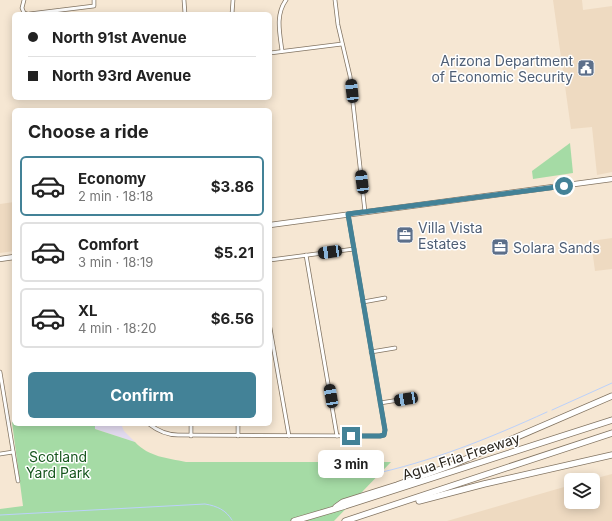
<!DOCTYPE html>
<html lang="en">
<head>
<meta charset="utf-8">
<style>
  :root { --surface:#fff; --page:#f6f6f6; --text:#222; --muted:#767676; --line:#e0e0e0; --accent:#438297 }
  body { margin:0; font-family:Inter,sans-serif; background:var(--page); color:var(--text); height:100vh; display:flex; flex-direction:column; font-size:15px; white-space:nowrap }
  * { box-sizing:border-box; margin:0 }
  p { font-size:13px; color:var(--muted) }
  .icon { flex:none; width:22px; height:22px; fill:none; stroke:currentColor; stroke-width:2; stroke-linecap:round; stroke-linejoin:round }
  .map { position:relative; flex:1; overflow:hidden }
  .sheet { position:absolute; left:12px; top:108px; width:260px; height:318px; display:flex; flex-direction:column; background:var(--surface); border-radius:6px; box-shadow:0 2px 10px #0003 }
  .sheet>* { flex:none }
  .banner { position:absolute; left:12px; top:12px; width:260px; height:88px; border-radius:6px; box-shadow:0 2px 10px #0003; display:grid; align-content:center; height:88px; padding:0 16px; background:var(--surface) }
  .controls { position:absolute; left:564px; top:473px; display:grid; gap:8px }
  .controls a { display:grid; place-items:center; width:36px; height:36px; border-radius:6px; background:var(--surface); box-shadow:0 2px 10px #0003; font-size:20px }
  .end { position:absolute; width:18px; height:18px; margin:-9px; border:5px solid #438297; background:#fff; box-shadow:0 0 0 2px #fff }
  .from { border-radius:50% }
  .bubble { position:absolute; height:28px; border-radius:6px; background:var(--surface); box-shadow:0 2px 10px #0003; font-size:13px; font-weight:700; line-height:28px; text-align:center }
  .car { position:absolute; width:12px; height:24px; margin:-12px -6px; border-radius:5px; box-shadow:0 0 3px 1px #0007; background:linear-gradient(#222 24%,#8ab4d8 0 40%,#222 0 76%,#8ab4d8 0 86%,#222 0) }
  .banner b { display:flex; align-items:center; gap:14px; height:38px; font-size:15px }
  .banner b+b { border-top:1px solid var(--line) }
  .banner i { width:10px; height:10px; background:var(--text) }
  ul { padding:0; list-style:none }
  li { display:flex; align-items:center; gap:12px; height:60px; margin:0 8px 6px; padding:0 8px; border:2px solid var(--line); border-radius:6px }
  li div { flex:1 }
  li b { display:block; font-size:15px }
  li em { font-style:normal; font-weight:700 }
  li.current { border-color:var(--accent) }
  li>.icon { width:36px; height:36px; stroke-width:1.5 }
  h2 { padding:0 16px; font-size:18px; line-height:48px }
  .button { display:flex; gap:8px; margin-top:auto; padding:8px 16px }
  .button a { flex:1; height:46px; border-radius:6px; background:var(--accent); color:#fff; font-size:16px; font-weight:700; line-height:46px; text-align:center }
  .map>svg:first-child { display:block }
</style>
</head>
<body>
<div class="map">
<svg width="612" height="521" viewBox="0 0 612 521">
  <rect width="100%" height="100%" fill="#f6e7d3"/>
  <!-- built -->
  <g fill="#eedac1">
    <path d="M553,0H582L583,10L612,6V172L597,175L592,127L571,129Z"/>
    <path d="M14,202V251L0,253V204Z"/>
    <path d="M612,238V269L595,271L591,241Z"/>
    <path d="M612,474V521H447L571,485V502H593V480H589Z"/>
  </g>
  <!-- industrial -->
  <path fill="#e3dbf0" d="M95,424H121L124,431L135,442L95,429Z"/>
  <!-- green -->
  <g fill="#a5dba5">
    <path d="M570,143L573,173L533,179L532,171Z"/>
    <path d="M12,422H14V424H95V429L135,442C149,457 167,458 186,462H391L334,521H0V509L23,506Z"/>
  </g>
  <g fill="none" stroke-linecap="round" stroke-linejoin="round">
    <!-- stream -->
    <g stroke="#bbd1fb" stroke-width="1">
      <path d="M552,410L612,383"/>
      <path d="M369,475C431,462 490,438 547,412"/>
      <path d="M0,515L205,504C217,506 226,510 232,520"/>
    </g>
    <!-- minor casing -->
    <g stroke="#827462" stroke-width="4.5">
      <g id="minor">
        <path d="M24,0L22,8L24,13L27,14"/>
        <path d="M184,0L185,14"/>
        <path d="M335,0L338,25L350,76L365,212"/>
        <path d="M29,14L94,6V0"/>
        <path d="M232,14L233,0"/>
        <path d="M282,51C280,34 275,15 286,0"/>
        <path d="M270,53L342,44"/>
        <path d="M306,255L337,436"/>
        <path d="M270,260L354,249"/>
        <path d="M363,302L385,298"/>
        <path d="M270,328L289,436"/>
        <path d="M371,352L395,348"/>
        <path d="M0,372L18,481"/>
        <path d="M380,403L405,399"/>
        <path d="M149,424C158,431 167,435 178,435L380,436L384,435L385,430L348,214"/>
        <path d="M238,424V436"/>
        <path d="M191,436V424"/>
        <path d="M0,454L13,452"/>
      </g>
    </g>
    <!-- secondary casing -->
    <g stroke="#827462" stroke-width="6">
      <g id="secondary">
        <path d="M270,225L612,179"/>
        <path d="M0,259L14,257"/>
      </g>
    </g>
    <!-- motorway casing -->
    <g stroke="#827462" stroke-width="7">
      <g id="motorway">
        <path d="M419,501L484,484L612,455"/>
        <path d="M336,507L343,502L397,485L452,465L612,396"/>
        <path d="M294,521L345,506L612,420"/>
        <path d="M345,521L612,433"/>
      </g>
    </g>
    <!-- minor -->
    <use href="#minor" stroke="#fff" stroke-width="3"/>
    <!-- secondary -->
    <use href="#secondary" stroke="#fff" stroke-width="4.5"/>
    <!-- motorway -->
    <use href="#motorway" stroke="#fff" stroke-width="5.5"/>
  </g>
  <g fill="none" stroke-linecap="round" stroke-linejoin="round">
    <!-- route -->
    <path stroke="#438297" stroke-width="5" d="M351,436H380L384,435L385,430L348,214L564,186"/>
  </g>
  <!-- icons -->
  <defs>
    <g id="civic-square" transform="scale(0.9)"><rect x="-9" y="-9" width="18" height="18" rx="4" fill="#5c6f8a" stroke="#fff"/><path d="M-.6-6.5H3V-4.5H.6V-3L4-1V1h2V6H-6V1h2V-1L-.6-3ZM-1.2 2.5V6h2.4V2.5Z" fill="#fff"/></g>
    <g id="office-square" transform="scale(0.9)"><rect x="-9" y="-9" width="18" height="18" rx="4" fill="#5c6f8a" stroke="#fff"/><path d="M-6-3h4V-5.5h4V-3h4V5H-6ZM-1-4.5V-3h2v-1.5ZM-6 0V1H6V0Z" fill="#fff"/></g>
  </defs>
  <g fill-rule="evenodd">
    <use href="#civic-square" x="586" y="68"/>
    <use href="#office-square" x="405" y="235"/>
    <use href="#office-square" x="500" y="247"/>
  </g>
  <g text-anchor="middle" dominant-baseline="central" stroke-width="3" stroke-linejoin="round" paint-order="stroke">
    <!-- service labels -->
    <g font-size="14" fill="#4e5e75" stroke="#fff" text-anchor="start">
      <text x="573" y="60" text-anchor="end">Arizona Department<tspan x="573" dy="16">of Economic Security</tspan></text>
      <text x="418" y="227">Villa Vista<tspan x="418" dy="16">Estates</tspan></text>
      <text x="513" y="247">Solara Sands</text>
    </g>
    <!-- park labels -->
    <g font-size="14" fill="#16551d" stroke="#fff">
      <text x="58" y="456">Scotland<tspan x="58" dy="16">Yard Park</tspan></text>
    </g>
    <!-- street labels -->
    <g font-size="14" fill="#2a251d" stroke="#fff">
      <text transform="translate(461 456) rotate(-18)">Agua Fria Freeway</text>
    </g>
  </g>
</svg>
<div class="controls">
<a><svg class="icon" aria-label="layers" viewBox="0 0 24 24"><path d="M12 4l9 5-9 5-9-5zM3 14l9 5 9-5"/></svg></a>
</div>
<i class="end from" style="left:564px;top:186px"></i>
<i class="end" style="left:351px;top:436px"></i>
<div class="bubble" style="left:318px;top:450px;width:66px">3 min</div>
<i class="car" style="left:352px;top:91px;rotate:354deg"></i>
<i class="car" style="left:362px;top:182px;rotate:353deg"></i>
<i class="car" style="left:330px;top:252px;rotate:262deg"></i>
<i class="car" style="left:331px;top:396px;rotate:350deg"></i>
<i class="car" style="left:406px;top:399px;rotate:260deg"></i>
<div class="banner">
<b><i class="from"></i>North 91st Avenue</b>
<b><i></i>North 93rd Avenue</b>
</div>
<section class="sheet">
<h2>Choose a ride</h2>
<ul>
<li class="current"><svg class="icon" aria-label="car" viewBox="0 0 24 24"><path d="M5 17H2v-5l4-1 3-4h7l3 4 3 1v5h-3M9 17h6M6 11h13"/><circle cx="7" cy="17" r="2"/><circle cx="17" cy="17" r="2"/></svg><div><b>Economy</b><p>2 min · 18:18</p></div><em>$3.86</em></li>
<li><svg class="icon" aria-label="car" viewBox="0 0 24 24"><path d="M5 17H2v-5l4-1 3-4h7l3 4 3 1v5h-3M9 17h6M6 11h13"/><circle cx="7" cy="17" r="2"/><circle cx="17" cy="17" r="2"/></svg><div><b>Comfort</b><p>3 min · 18:19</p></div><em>$5.21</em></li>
<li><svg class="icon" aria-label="car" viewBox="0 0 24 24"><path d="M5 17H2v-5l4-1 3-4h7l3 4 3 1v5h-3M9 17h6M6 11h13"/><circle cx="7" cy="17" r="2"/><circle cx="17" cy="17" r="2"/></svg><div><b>XL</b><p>4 min · 18:20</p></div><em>$6.56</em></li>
</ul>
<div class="button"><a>Confirm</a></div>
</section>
</div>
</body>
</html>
